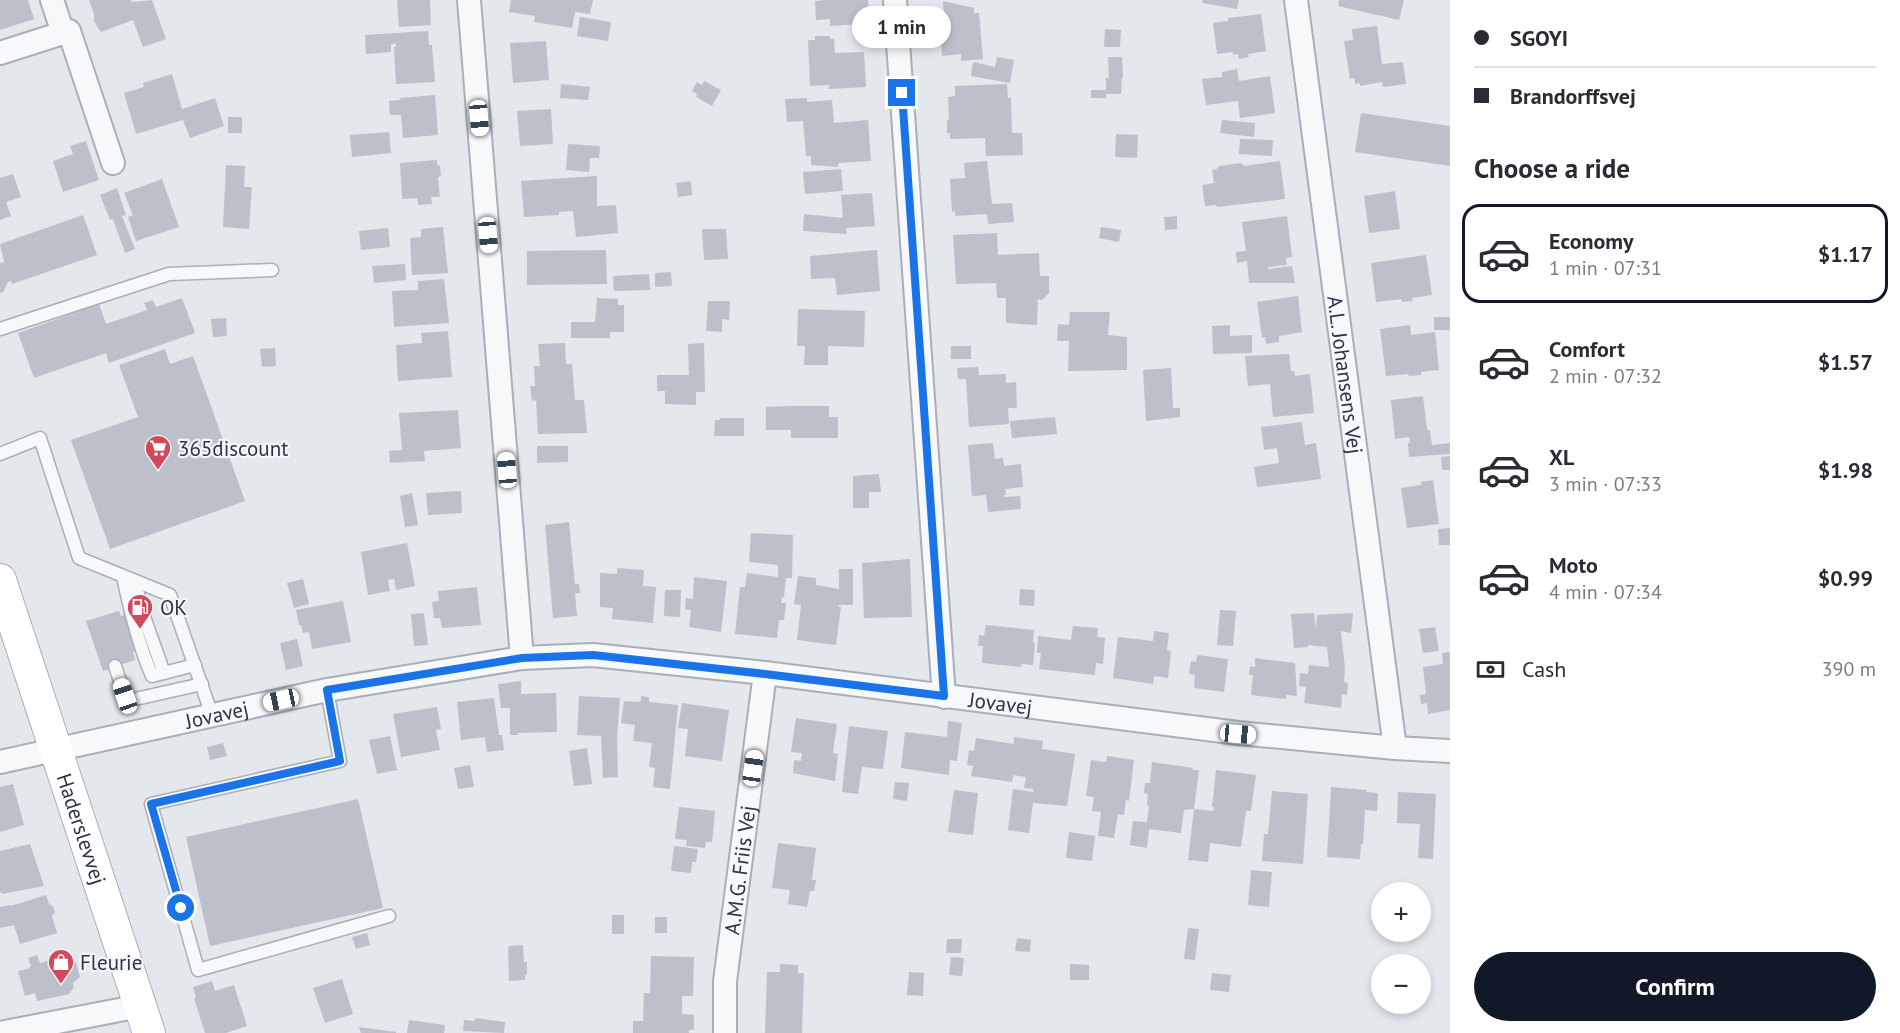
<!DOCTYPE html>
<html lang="en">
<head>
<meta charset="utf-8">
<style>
  :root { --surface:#fff; --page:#f7f7f7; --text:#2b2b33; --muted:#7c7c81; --line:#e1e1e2; --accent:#111827 }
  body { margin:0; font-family:"PT Sans",sans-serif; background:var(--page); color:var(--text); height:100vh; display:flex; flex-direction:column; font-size:22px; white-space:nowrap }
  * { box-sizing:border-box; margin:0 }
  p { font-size:20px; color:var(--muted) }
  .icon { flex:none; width:33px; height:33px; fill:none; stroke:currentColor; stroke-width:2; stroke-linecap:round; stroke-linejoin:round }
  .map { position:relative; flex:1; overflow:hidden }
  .side { display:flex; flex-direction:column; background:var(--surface); width:450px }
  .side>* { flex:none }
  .hud { display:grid; align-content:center; height:132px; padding:0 24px; background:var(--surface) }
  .tools { position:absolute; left:1371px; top:882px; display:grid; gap:12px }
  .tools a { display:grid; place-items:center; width:60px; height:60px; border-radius:50%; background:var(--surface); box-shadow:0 3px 9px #0003; font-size:30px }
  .end { position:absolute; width:27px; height:27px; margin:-14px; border:8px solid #1a73e8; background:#fff; box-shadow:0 0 0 3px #fff }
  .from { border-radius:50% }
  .bubble { position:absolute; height:42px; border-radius:21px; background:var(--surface); box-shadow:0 3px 9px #0003; font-size:20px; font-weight:600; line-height:42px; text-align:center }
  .car { position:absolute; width:18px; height:36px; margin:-18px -9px; border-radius:8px; box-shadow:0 0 4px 2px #0007; background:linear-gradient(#fff 24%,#345 0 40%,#fff 0 76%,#345 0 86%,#fff 0) }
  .hud b { display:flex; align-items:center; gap:21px; height:57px; font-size:22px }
  .hud b+b { border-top:2px solid var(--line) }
  .hud i { width:15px; height:15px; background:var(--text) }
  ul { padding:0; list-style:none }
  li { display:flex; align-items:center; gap:18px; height:99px; margin:0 12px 9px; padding:0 12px; border:3px solid transparent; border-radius:18px }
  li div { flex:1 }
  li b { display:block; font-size:22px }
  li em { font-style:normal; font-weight:600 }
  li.selected { border-color:var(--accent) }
  li>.icon { width:54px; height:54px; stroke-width:1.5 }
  h2 { padding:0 24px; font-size:27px; line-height:72px }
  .pay { display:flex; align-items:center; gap:15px; height:66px; padding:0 24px; font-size:22px }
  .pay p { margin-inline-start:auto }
  .action { display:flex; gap:12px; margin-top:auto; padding:12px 24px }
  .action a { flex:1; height:69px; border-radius:36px; background:var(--accent); color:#fff; font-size:24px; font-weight:600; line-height:69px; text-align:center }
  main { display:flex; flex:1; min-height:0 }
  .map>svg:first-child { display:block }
</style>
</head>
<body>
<main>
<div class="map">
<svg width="1450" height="1033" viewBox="0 0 1450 1033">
  <rect width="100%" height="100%" fill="#e4e7ec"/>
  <!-- building -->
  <g fill="#bbc0ca">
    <path d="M0,0H28L34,19L0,30Z"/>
    <path d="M89,0H131L132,2L152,0L166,39L143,47L133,20L101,32L94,21V14Z"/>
    <path d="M397,0H430L431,25L399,27Z"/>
    <path d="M511,0H593L590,14L575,12L572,28L534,22L535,16L509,12Z"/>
    <path d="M829,0H868L869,17L861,24L830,26V19L816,20L815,1Z"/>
    <path d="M1203,0H1239L1237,9L1202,3Z"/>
    <path d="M1339,0H1404L1399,20L1338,6Z"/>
    <path d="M943,1L974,8V13H979L983,59L961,61V54L942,56L939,16H944Z"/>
    <path d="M1261,14L1266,51L1248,54L1249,57L1239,59L1238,54L1233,55V52L1217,54L1213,23L1228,21V18Z"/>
    <path d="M580,17L611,22L608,41L577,36Z"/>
    <path d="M1377,26L1382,64L1403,62L1406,84L1383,87L1382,82L1360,86V83L1355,84V78L1350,79L1344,41L1353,40L1352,29Z"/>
    <path d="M1105,29L1121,30L1120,47H1104Z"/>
    <path d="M428,31L429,45H432L435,82L396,84L394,47H396V44H391V52L366,54L365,35Z"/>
    <path d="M815,36H830V39H834L835,53L864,52L866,87L829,89V85L810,86L808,40H815Z"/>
    <path d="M546,41L549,80L513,83L510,43Z"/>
    <path d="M997,57L1014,60L1010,83L971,76L973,62L995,67Z"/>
    <path d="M1108,57H1122L1123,78H1122L1121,94H1106V98H1091V90H1106V78H1109Z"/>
    <path d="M1237,69L1239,81L1270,76L1275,113L1240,118L1238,101L1206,105L1202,79L1222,77V72Z"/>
    <path d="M172,74L182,109L215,98L224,126L190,138L183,120L136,134L124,93L144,87L143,83Z"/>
    <path d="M704,81L721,90L712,106L696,97L697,94L692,91L697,82L702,85Z"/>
    <path d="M561,84L590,87L588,100L560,98Z"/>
    <path d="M1007,84L1008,98H1011L1012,133H1022L1023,155L986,156L985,138L950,139V133H947V121L949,119L948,97L955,96V86Z"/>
    <path d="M435,95L438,135L403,138L401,115H390L389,101L400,100V98Z"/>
    <path d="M807,98V102L832,100L834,123L868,120L871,161L838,163V167L811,165V156H806L803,121L787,122L785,99Z"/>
    <path d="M551,109L553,144L520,146L517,111Z"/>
    <path d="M1361,113L1450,126V166L1355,152Z"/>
    <rect x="228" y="117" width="14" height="16"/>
    <path d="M1222,120L1255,123L1254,137L1220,133Z"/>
    <path d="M389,132L391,153L352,157L350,135Z"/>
    <path d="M1116,134L1138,135L1137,158L1115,157Z"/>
    <path d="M1240,139L1273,140L1272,156L1239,154Z"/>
    <path d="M86,141L99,180L63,192L53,161L73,154L70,146Z"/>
    <path d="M568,144L600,146L599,158H590L589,172L566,170Z"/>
    <path d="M437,160V164L440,166L441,175L438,178L440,197H431L432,204L418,205L417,198L402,199L400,163Z"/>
    <path d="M987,161L992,204L1012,203L1014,222L988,224L987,214L955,216V211L952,212L950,179L965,178L964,163Z"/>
    <path d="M1280,161L1285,199L1217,207L1216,205L1205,206L1202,185L1214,183L1212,170L1217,169L1219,166L1241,163L1244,166Z"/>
    <path d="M226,165L245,166L244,187H252L249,229L223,227Z"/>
    <path d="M841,169L843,191L805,194L803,172Z"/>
    <path d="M13,174L21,197L6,202L11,216L0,220V178Z"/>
    <path d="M597,176V206L616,205L618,233L576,237L573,211L559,212V215L524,217L521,181Z"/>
    <path d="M162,179L179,227L136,241L128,217L133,215L124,193Z"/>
    <path d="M691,181L692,195L678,197L676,183Z"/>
    <path d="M117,188L126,215L122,216L135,249L125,253L113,219L110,220L100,195Z"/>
    <path d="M1395,191L1400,229L1369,233L1364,196Z"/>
    <path d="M872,193L875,226L846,228L847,234L803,231L804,214L843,218L841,195Z"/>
    <path d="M83,215L97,255L12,284L11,281L8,282L3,292L0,293V263L4,262L0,244Z"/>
    <path d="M1177,216V229L1165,230L1164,217Z"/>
    <path d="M1287,216L1292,257L1286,258L1287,265L1268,267V269L1292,266L1295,283H1249L1247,261L1237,263L1236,252L1246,251L1242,222Z"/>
    <path d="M443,227L448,273L412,275L410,238L421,237V229Z"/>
    <path d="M1101,227L1121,230L1119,242L1099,238Z"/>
    <path d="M388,228L390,247L361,250L359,231Z"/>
    <path d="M702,229H726L728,259L704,260Z"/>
    <path d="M997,233L998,255L1039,253L1040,276H1049V293L1042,300L1038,299L1037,325L1006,323V298H997L996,283L956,284L953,235Z"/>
    <path d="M606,250L607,284L527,285V251Z"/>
    <path d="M877,250L880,291L837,295L835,278L811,279L810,256Z"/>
    <path d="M1426,255L1432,295L1412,298L1413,301L1402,302V299L1376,302L1371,263Z"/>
    <path d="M405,264L406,280L374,283L372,266Z"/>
    <path d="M671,272L672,286L655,287V273Z"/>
    <path d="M649,274L650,290L614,291L613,276Z"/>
    <path d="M444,279L449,323L394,327L392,291L418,290V281Z"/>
    <path d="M1298,296L1302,332L1279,336V342L1266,344L1265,337L1262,338L1257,302Z"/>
    <path d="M182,298L195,333L109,363L106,353L34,378L18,333L99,304L106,324L147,310L144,303L153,300L156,307Z"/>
    <path d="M597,298L618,299V305H624V332H610V338H571V322H595Z"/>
    <path d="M708,301H730L729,320L722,319V332L706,331Z"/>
    <path d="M798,309L865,311L864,347L828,346V365H804L805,346H797Z"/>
    <path d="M1070,312H1110L1108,335L1127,337V370L1068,371L1069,341H1057L1058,324L1069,325Z"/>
    <rect x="1434" y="317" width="16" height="13"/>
    <path d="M226,318L227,336L213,337L211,319Z"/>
    <path d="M1230,325V336L1252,335V353L1213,354L1212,326Z"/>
    <path d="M1410,325L1411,335L1435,332L1439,370L1421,372V375L1409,376L1408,374L1386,376L1380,329Z"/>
    <path d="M448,331L452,377L398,381L396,345L422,343L421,333Z"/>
    <path d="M565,343L566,364H572L575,400H584L587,433L538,434L536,400L532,401L530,386H535L534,366H540L538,344Z"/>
    <path d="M704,343L705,392H696V405L665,404V391H657V375H689L688,344Z"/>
    <rect x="951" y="346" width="20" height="13"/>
    <path d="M275,348L276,366L262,367L260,349Z"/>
    <path d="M165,349L170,364L193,356L245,501L110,549L71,440L138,417L119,365Z"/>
    <path d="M1289,354L1291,371H1294L1295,376L1310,374L1314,413L1273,417L1270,384L1248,386L1245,356Z"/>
    <path d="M978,367L979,375L1006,374V383L1016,382L1017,408H1008L1009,424L969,427L966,379H958L957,368Z"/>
    <path d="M1171,368L1173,408H1180V417L1146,421L1143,370Z"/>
    <path d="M1423,396L1427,430H1430L1432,445L1450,443V454L1409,457L1408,443H1410L1409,437L1395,439L1391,400Z"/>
    <path d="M791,406H829V417H838V438H791V430H766V407Z"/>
    <path d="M458,410L461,448L424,451L425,461L390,463L389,451L402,450L399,413Z"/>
    <path d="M1055,417L1057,434L1012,438L1010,421Z"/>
    <path d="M720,418H744V436H714L715,420H720Z"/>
    <path d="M1302,422L1305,445L1316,443L1321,479L1257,487L1254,467L1279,463L1277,448L1264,450L1261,427Z"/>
    <path d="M993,443L995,459L1003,458L1004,466L1021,464L1023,487L1005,489L1006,494L1004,495V497L1020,496L1021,509L988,512L986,495L972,496L968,445Z"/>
    <path d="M537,446H568V462L537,463Z"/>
    <path d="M1450,456V470H1442L1441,457Z"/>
    <path d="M879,474L881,492H869V508H853V476Z"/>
    <path d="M1433,480L1439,524L1407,528L1401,488L1421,485V482Z"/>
    <path d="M461,491L462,513L428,515L426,493Z"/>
    <path d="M412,493L418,525L405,527L400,496Z"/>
    <path d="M569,522L575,584H579L580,593H575L577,616L553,618L545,525Z"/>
    <path d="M1450,528V545H1439L1438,529Z"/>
    <path d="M751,533L793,535L792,578H786L784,597H782L781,603H786L784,620H779L777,638L735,634L740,587H745L747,573L778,577V565L749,562Z"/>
    <path d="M407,543L415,586L396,590L394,579L388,580L390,591L368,595L361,552Z"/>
    <path d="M910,559L912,617L864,618L862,563Z"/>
    <path d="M617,568L644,570L643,586L656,587L653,623L612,619L613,608L600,607V573L617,574Z"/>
    <path d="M839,569H853V605H839L838,607H841L836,645L797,640L801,605L794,604L798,576L816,578V585L839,589Z"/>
    <path d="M694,577L727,581L721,632L689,627L691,610L685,609L686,598L693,599Z"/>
    <path d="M303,579L309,604L294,608L287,583Z"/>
    <path d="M477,587L481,625L442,628L440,618H434L432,602L439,601L438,591Z"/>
    <path d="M1020,589L1035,590L1034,606L1019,605Z"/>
    <path d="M665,590H681L680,617L664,616Z"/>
    <path d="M343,601L351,642L312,649L309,632L303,633L301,625H299L296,610Z"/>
    <path d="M147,606L158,643L133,652L135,660L103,671L86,621L119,611L121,616Z"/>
    <path d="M1220,610L1236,611L1233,646L1217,645Z"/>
    <path d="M424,613L428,645L414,646L411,614Z"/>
    <path d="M1314,613L1316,630L1317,615L1353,613L1351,633L1341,631L1345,669L1344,682L1348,683L1347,695L1342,694L1341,708L1304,703L1306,687L1299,686L1300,673L1308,674L1309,665L1329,667L1327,647L1308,645V647L1294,648L1291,614Z"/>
    <path d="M986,625L1034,630L1033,642H1035L1033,665L1021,664V667L982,663L983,646H978L979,635L984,636Z"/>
    <path d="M1073,626L1098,628L1097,637L1105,638L1103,664L1096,663L1095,675L1039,669L1041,653H1037L1038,636L1071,640Z"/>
    <path d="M1435,627L1439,651L1423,653L1419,629Z"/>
    <path d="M1154,631L1169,633L1167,650L1171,651L1168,678L1154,676L1153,684L1113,678L1118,637L1153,641Z"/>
    <path d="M297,639L303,666L286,670L280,643Z"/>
    <path d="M1450,652V710L1428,714L1427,703L1421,704L1420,695L1426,694L1423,667L1443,664L1442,653Z"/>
    <path d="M1197,655L1228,659L1224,692L1194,688L1195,675L1189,674L1191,661L1196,662Z"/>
    <path d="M1255,658L1295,663L1297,696L1286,695V699L1251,695L1253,675H1249L1250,666L1255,667Z"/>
    <path d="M521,681V694L556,693L557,732L518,733V735H510V708H501L498,684Z"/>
    <path d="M579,696L620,698L617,737L618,777L603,778L601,736L577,735Z"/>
    <path d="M641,696L649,697V702L678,705L670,789L653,787L655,768L649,767L652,743L633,741L635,725L621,723L624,701L637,702L641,701Z"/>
    <path d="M494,698L499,735H502L504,750L487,752L485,737L461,740L457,702Z"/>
    <path d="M682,703L729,710L722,761L685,756L688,729L678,728Z"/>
    <path d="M437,707L441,729L436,730L440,750L401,757L393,714Z"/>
    <path d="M796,718L837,724L833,753L838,754L835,781L793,773L794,760L801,761L802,753L791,752Z"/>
    <path d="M948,721L962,723L957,761L950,760L949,775L901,768L905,732L947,737Z"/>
    <path d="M849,726L888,731L883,769L862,767L858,794L842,792Z"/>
    <path d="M390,736L397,770L377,774L369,740Z"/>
    <path d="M1014,737L1043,741L1042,749L1075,754L1067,806L1033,803L1029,833L1008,830L1013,789L1033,792L1034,789L1024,788L1026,777L1013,775L1012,782L971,776L973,766L967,765L969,750L974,751L976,738L1014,744Z"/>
    <path d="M223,743L227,756L210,760L207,747Z"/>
    <path d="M587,748L592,784L574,786L569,751Z"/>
    <path d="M1107,756L1134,760L1129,801L1126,800L1124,815L1118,814L1114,838L1098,836L1101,812L1092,811L1094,797L1086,796L1091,760L1106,762Z"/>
    <path d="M1152,762L1193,768V770H1199L1194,809L1184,810L1181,833L1149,829L1147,848L1130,845L1133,821L1147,822L1149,806L1147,805L1148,794L1144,793L1145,783H1150Z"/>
    <path d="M470,765L474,787L458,789L454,768Z"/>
    <path d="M1216,770L1256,775L1251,811H1246L1241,847L1210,843L1208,862L1188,860L1194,809L1213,811L1214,807H1212Z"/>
    <path d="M895,782L909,783L907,801L893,799Z"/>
    <path d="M13,784L24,825L0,832V787Z"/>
    <path d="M1331,787L1367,790L1366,792L1378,793L1377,811L1365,810L1363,844H1361L1360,859L1327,857Z"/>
    <path d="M954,790L978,793L973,835L948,832Z"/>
    <path d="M1272,791L1308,794L1303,864L1262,861L1264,834H1268Z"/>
    <path d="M1398,792L1436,794L1433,859L1418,858L1420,824L1397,823Z"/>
    <path d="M358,799L383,908L210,946L186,837Z"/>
    <path d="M679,807L715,811L712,842H706L705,848L686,846L687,840L675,839Z"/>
    <path d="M1069,832L1095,836L1092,861L1066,858Z"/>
    <path d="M778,843L816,848L812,880H816L814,891H810L807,907L788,904L790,890L772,888Z"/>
    <path d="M30,844L44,886L2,894V892L0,893V851Z"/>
    <path d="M674,846L698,849L696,862H692L691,873L671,871Z"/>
    <path d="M1251,870L1272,872L1269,907L1248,905Z"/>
    <path d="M46,895L49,904L53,906L55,912L52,916L57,933L20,944L14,925L0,928V907L10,905L11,906Z"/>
    <rect x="612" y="915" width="12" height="19"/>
    <rect x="655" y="917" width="12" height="16"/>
    <path d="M1188,928L1199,929L1195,960L1184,959Z"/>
    <path d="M367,933L370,945L356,949L352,937Z"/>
    <path d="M1017,938L1031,940L1030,952L1015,951Z"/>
    <path d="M947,939H962L961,953H946Z"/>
    <path d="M523,945L524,962H527V975H525V980L509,981L508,949L509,946Z"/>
    <path d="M37,955L40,963L64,956L66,961L76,962L80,977L73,983L74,987L69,994L37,1001L35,993L25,996L18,971L28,969L31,966L28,958Z"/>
    <path d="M651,956L694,957L693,996H682V1014L694,1015V1030H689V1033H633V1021H643L644,993H650Z"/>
    <path d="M951,957L964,958L962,976L949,975Z"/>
    <path d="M780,964L798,965V973H804L802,1033H765L767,972H780Z"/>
    <path d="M1070,964L1089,965V980H1070Z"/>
    <path d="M909,972L924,973L923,996L907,995Z"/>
    <path d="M1212,973L1231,975L1229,992L1210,990Z"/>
    <path d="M342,979L353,1014L325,1023L313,988Z"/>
    <path d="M212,981L215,991L234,985L247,1026L226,1033H205L194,998L196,997L193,987Z"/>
    <path d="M475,1018L505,1022L504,1033L463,1031L464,1020L475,1021Z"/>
    <path d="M409,1020L445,1025L444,1033H407Z"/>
    <path d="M359,1027L396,1032V1033H361Z"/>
  </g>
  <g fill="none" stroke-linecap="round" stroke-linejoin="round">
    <!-- lane casing -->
    <g stroke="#a9aeb7" stroke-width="15">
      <g id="lane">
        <path d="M0,329L169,274L272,270"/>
        <path d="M0,454L40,438L79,558L170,595L212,715"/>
        <path d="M123,576C130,611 138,643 152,676L195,665"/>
        <path d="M135,581L142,611L164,673"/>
        <path d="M115,666L125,696L131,700L202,684"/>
        <path d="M327,690L340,761L151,804L198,970L389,916"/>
      </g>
    </g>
    <!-- street casing -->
    <g stroke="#a9aeb7" stroke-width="26">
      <g id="street">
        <path d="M52,0L63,33"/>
        <path d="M469,0L522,658"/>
        <path d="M895,0L944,697"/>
        <path id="s1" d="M1296,0L1395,748"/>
        <path d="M0,53L69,31L113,163"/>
        <path id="s2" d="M0,762L327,690L522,658L593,655L765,673L1238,733L1395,748L1450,751"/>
        <path d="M0,1033L140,1006"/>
        <path id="s3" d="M725,1033V981L765,673"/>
      </g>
    </g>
    <!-- secondary casing -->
    <g stroke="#a9aeb7" stroke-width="34">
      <g id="secondary">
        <path id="s4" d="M0,580L149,1033"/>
      </g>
    </g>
    <!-- lane -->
    <use href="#lane" stroke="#f7f8fa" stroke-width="12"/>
    <!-- street -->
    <use href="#street" stroke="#f7f8fa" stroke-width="22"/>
    <!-- secondary -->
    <use href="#secondary" stroke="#fff" stroke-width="32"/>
  </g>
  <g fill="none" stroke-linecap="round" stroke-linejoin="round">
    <!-- route -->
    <path stroke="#1a73e8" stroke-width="8" d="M181,908L151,804L340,761L327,690L522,658L593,655L765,674L944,696L902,93"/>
  </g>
  <!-- icons -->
  <defs>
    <g id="supermarket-pin" transform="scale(1.35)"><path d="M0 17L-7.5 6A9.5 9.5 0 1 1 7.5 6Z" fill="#d1495b" stroke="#f4f6f9"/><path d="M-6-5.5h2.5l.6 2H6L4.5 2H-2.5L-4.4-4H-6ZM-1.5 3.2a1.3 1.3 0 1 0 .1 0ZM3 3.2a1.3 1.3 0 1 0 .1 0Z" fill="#fff"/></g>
    <g id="fuel-pin" transform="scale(1.35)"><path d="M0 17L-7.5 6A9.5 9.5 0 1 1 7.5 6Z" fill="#d1495b" stroke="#f4f6f9"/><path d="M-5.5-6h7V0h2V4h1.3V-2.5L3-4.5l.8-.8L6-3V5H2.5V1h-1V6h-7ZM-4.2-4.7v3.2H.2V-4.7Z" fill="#fff"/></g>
    <g id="shop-pin" transform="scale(1.35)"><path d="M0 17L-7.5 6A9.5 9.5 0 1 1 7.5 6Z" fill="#d1495b" stroke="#f4f6f9"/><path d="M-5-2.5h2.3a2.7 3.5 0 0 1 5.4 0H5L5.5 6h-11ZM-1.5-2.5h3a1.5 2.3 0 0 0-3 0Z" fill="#fff"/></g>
  </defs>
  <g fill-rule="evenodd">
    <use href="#supermarket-pin" x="158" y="448"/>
    <use href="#fuel-pin" x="140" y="607"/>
    <use href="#shop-pin" x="61" y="962"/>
  </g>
  <g text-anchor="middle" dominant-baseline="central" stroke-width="4.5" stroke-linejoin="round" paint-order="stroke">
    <!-- street labels -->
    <g font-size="21" fill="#2b3445" stroke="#f4f6f9">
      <text stroke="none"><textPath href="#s1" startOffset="378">A.L. Johansens Vej</textPath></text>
      <text stroke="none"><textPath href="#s2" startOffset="1014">Jovavej</textPath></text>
      <text stroke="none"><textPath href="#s2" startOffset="222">Jovavej</textPath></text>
      <text stroke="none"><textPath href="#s4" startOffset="262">Haderslevvej</textPath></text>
      <text stroke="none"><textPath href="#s3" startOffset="164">A.M.G. Friis Vej</textPath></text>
    </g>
    <!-- poi labels -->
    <g font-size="21" fill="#2b3445" stroke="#f4f6f9" text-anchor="start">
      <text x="178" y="448">365discount</text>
      <text x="160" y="607">OK</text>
      <text x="80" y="962">Fleurie</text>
    </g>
  </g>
</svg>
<div class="tools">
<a>+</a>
<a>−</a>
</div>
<i class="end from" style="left:181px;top:908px"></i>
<i class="end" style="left:902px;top:93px"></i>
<div class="bubble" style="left:852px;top:6px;width:99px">1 min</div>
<i class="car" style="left:479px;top:118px;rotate:175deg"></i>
<i class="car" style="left:488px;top:235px;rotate:175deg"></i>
<i class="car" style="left:507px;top:470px;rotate:355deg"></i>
<i class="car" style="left:125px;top:696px;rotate:341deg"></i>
<i class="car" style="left:281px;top:700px;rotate:258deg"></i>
<i class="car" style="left:1238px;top:734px;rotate:95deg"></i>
<i class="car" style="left:753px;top:768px;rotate:8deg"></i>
</div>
<section class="side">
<div class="hud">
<b><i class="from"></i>SGOYI</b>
<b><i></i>Brandorffsvej</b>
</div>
<h2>Choose a ride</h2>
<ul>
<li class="selected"><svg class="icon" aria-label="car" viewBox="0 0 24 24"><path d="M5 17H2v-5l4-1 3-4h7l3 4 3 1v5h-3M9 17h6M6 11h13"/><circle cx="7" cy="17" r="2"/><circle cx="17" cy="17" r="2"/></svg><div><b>Economy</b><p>1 min · 07:31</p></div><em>$1.17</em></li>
<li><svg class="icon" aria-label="car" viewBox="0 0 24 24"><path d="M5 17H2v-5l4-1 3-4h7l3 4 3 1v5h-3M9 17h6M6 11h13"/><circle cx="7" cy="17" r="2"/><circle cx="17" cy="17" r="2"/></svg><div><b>Comfort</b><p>2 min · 07:32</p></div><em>$1.57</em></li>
<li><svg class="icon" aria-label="car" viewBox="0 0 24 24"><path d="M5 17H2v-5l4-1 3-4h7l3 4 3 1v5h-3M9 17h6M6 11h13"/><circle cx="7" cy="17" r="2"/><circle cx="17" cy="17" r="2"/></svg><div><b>XL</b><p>3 min · 07:33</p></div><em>$1.98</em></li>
<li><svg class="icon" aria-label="car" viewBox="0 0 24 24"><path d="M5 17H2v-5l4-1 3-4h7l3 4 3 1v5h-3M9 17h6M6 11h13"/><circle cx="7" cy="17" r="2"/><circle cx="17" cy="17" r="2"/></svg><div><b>Moto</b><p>4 min · 07:34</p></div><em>$0.99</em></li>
</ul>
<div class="pay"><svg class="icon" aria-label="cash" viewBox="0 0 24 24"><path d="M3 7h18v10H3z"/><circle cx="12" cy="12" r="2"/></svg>Cash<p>390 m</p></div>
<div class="action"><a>Confirm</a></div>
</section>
</main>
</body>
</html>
